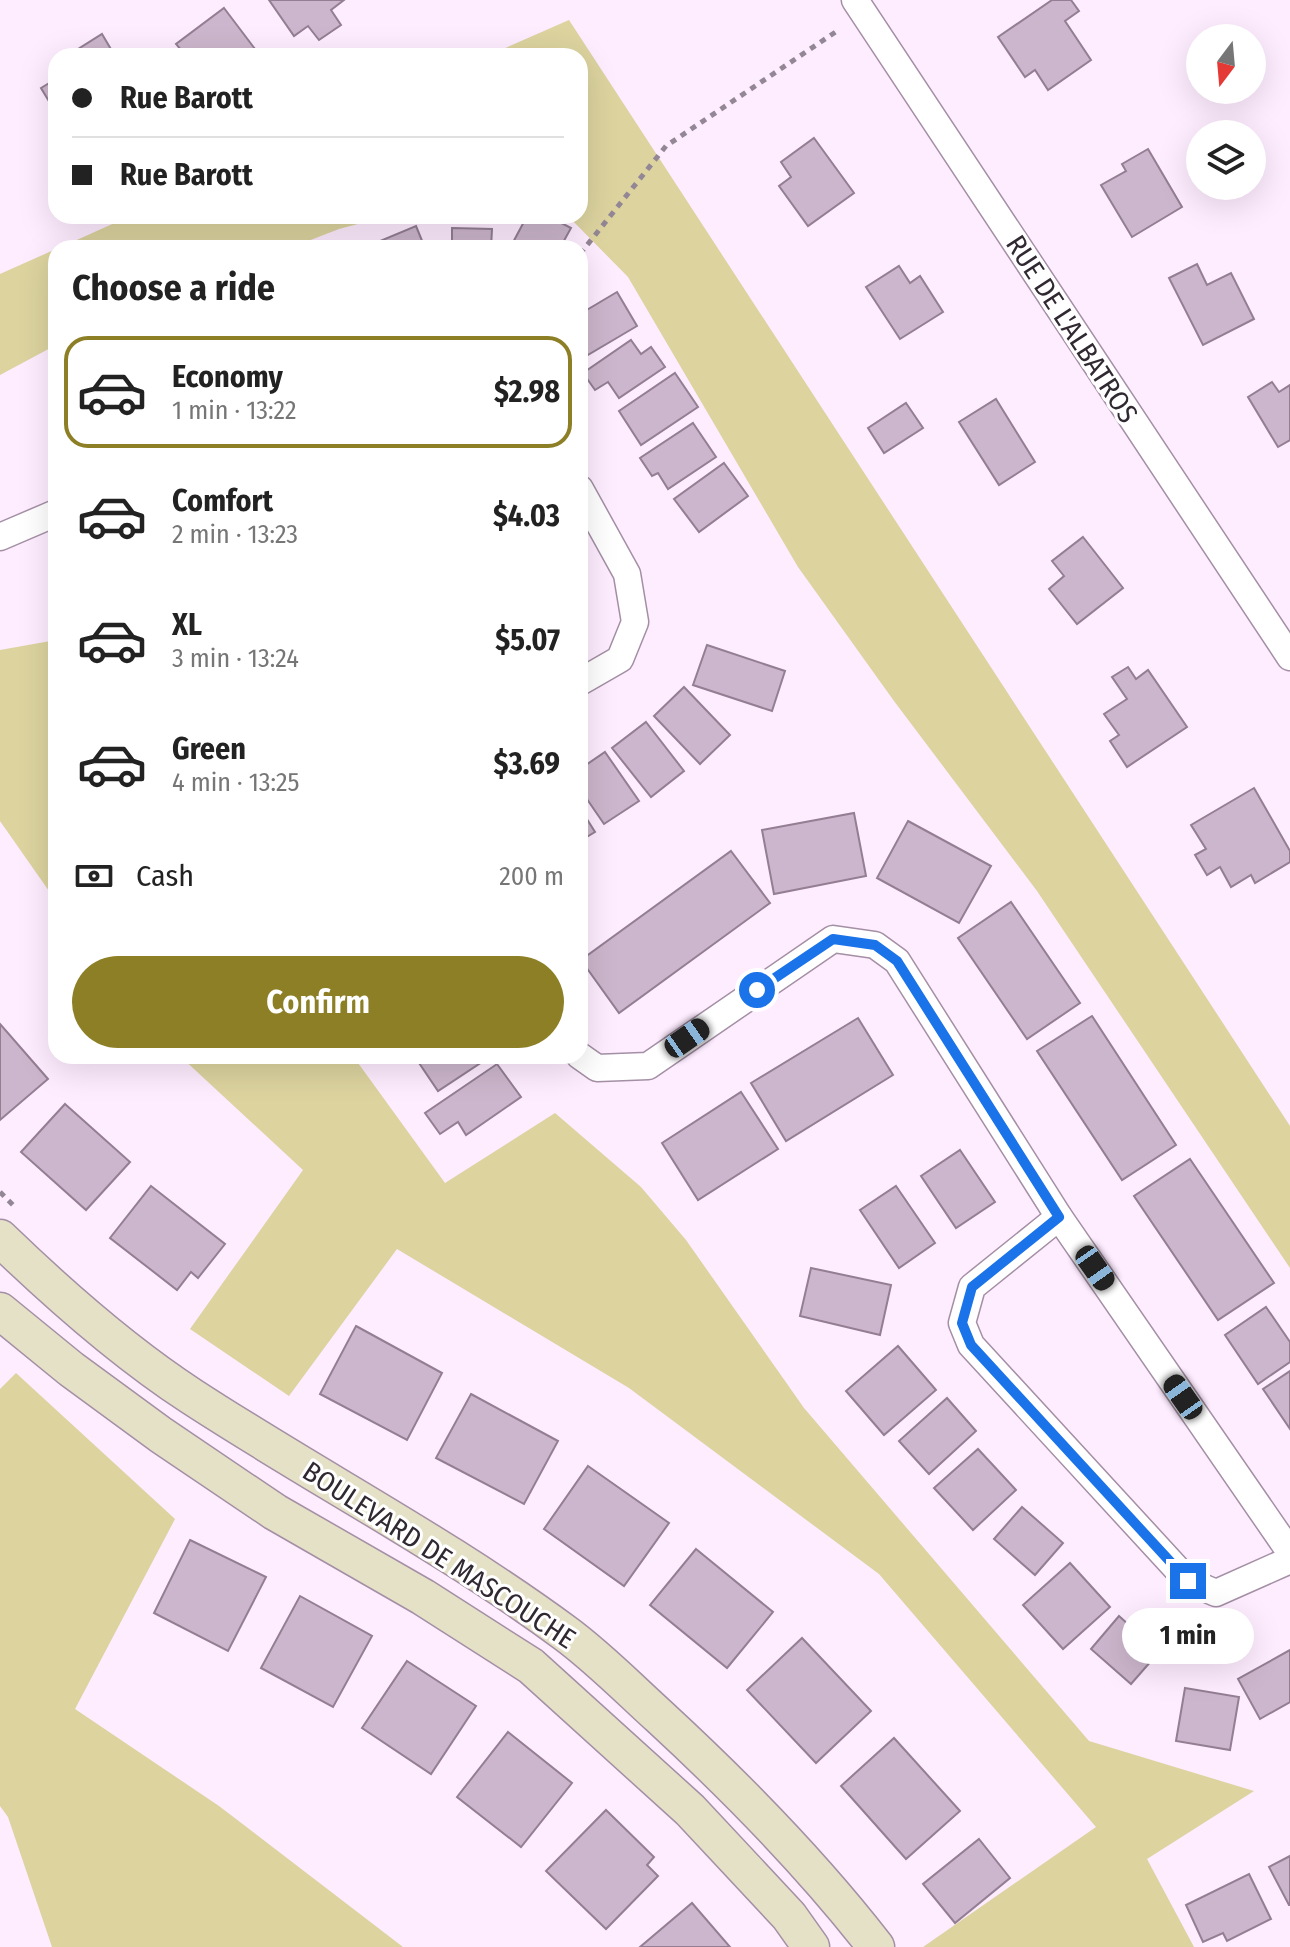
<!DOCTYPE html>
<html lang="en">
<head>
<meta charset="utf-8">
<style>
  :root { --surface:#fff; --page:#f6f6f6; --text:#222; --muted:#767676; --line:#e0e0e0; --accent:#8d7f25 }
  body { margin:0; font-family:"Fira Sans Condensed",sans-serif; background:var(--page); color:var(--text); height:100vh; display:flex; flex-direction:column; font-size:30px; white-space:nowrap }
  * { box-sizing:border-box; margin:0 }
  p { font-size:26px; color:var(--muted) }
  .icon { flex:none; width:44px; height:44px; fill:none; stroke:currentColor; stroke-width:2; stroke-linecap:round; stroke-linejoin:round }
  .map { position:relative; flex:1; overflow:hidden }
  .side { position:absolute; left:48px; top:240px; width:540px; height:824px; display:flex; flex-direction:column; background:var(--surface); border-radius:24px; box-shadow:0 8px 32px #0002 }
  .side>* { flex:none }
  .banner { position:absolute; left:48px; top:48px; width:540px; height:176px; border-radius:24px; box-shadow:0 8px 32px #0002; display:grid; align-content:center; height:176px; padding:0 24px; background:var(--surface) }
  .needle { width:52px; rotate:196deg }
  .fabs { position:absolute; left:1186px; top:24px; display:grid; gap:16px }
  .fabs a { display:grid; place-items:center; width:80px; height:80px; border-radius:50%; background:var(--surface); box-shadow:0 8px 32px #0002; font-size:40px }
  .end { position:absolute; width:36px; height:36px; margin:-18px; border:10px solid #1a73e8; background:#fff; box-shadow:0 0 0 4px #fff }
  .from { border-radius:50% }
  .bubble { position:absolute; height:56px; border-radius:28px; background:var(--surface); box-shadow:0 8px 32px #0002; font-size:26px; font-weight:700; line-height:56px; text-align:center }
  .car { position:absolute; width:24px; height:48px; margin:-24px -12px; border-radius:10px; box-shadow:0 0 6px 2px #0007; background:linear-gradient(#222 24%,#8ab4d8 0 40%,#222 0 76%,#8ab4d8 0 86%,#222 0) }
  .banner b { display:flex; align-items:center; gap:28px; height:76px; font-size:30px }
  .banner b+b { border-top:2px solid var(--line) }
  .banner i { width:20px; height:20px; background:var(--text) }
  ul { padding:0; list-style:none }
  li { display:flex; align-items:center; gap:24px; height:112px; margin:0 16px 12px; padding:0 8px; border:4px solid transparent; border-radius:24px }
  li div { flex:1 }
  li b { display:block; font-size:30px }
  li em { font-style:normal; font-weight:700 }
  li.on { border-color:var(--accent) }
  li>.icon { width:72px; height:72px; stroke-width:1.5 }
  h2 { padding:0 24px; font-size:36px; line-height:96px }
  .pay { display:flex; align-items:center; gap:20px; height:88px; padding:0 24px; font-size:30px }
  .pay p { margin-inline-start:auto }
  .button { display:flex; gap:16px; margin-top:auto; padding:16px 24px }
  .button a { flex:1; height:92px; border-radius:48px; background:var(--accent); color:#fff; font-size:32px; font-weight:700; line-height:92px; text-align:center }
  .map>svg:first-child { display:block }
</style>
</head>
<body>
<div class="map">
<svg width="1290" height="1947" viewBox="0 0 1290 1947">
  <rect width="100%" height="100%" fill="#feecff"/>
  <!-- green -->
  <g fill="#dcd39f">
    <path d="M569,20L1290,1126V1268L1037,891L894,701L798,567L628,277L568,216H580V56H487Z"/>
    <path d="M130,216H388L339,229L290,248H59Z"/>
    <path d="M56,249V345L0,375V274Z"/>
    <path d="M56,640V901L0,821V650Z"/>
    <path d="M180,1056H353L445,1183L555,1113L641,1187L686,1240L804,1408L1089,1741L1254,1791L1147,1859L1194,1947H923L1096,1827L879,1574L629,1388L397,1249L289,1396L190,1329L303,1170Z"/>
    <path d="M16,1373L175,1519L75,1709L219,1806L403,1947H52L8,1817L0,1806V1389Z"/>
  </g>
  <!-- building -->
  <g fill="#ccb6cd" stroke="#937e93" stroke-width="2">
    <path d="M269,0H344L331,10L341,25L319,40L308,26L294,36Z"/>
    <path d="M1052,0H1071L1079,11L1065,21L1091,60L1048,90L1035,70L1025,77L998,37Z"/>
    <path d="M224,8L255,49L246,56H186L176,44Z"/>
    <path d="M102,34L115,56H67Z"/>
    <path d="M56,79V113L41,88Z"/>
    <path d="M814,138L854,193L808,226L779,186L791,177L781,162Z"/>
    <path d="M1148,149L1182,207L1132,237L1101,185L1126,171L1122,164Z"/>
    <path d="M527,216H548L571,228L560,248H510Z"/>
    <path d="M416,226L425,248H382L380,241Z"/>
    <path d="M452,228L492,229L491,248H452Z"/>
    <path d="M1197,264L1207,285L1231,273L1254,319L1203,345L1169,278Z"/>
    <path d="M899,266L910,283L920,276L943,312L900,339L866,287Z"/>
    <path d="M617,292L637,326L581,359L580,314Z"/>
    <path d="M631,340L641,354L651,347L665,367L619,398L608,382L595,390L583,373Z"/>
    <path d="M675,373L698,407L641,445L619,411Z"/>
    <path d="M1272,382L1279,392L1290,385V440L1278,447L1248,397Z"/>
    <path d="M996,399L1035,462L999,485L959,422Z"/>
    <path d="M906,403L923,428L884,453L868,428Z"/>
    <path d="M693,423L716,457L668,489L658,473L652,476L640,458Z"/>
    <path d="M724,463L748,496L699,532L674,499Z"/>
    <path d="M1083,537L1123,588L1077,624L1049,589L1064,576L1052,561Z"/>
    <path d="M707,645L785,671L772,711L693,685Z"/>
    <path d="M1128,667L1136,679L1148,670L1187,727L1127,767L1110,741L1119,735L1104,714L1127,699L1112,677Z"/>
    <path d="M684,687L730,735L700,764L654,716Z"/>
    <path d="M646,722L684,771L651,797L612,748Z"/>
    <path d="M605,752L639,801L604,824L580,789V769Z"/>
    <path d="M1254,788L1290,851V862L1255,883L1251,875L1231,887L1220,867L1207,875L1195,855L1206,849L1191,825Z"/>
    <path d="M580,808L595,832L580,841Z"/>
    <path d="M854,813L866,876L774,894L762,830Z"/>
    <path d="M908,821L991,866L959,923L877,878Z"/>
    <path d="M731,851L770,903L619,1013L581,960Z"/>
    <path d="M1011,902L1080,1003L1027,1039L958,938Z"/>
    <path d="M1092,1016L1176,1145L1122,1180L1037,1051Z"/>
    <path d="M858,1018L893,1075L786,1141L751,1083Z"/>
    <path d="M0,1024L48,1079L0,1120Z"/>
    <path d="M486,1056L488,1058L438,1091L415,1057Z"/>
    <path d="M497,1064L521,1097L466,1135L458,1122L440,1134L425,1113Z"/>
    <path d="M741,1092L778,1149L698,1200L662,1143Z"/>
    <path d="M65,1104L130,1162L86,1210L21,1152Z"/>
    <path d="M960,1150L995,1202L956,1228L921,1176Z"/>
    <path d="M1190,1159L1274,1283L1218,1320L1134,1196Z"/>
    <path d="M151,1186L225,1244L198,1278L191,1272L177,1290L110,1238Z"/>
    <path d="M896,1186L935,1243L899,1268L860,1210Z"/>
    <path d="M811,1268L891,1285L880,1335L800,1316Z"/>
    <path d="M1266,1307L1290,1342V1362L1258,1384L1225,1335Z"/>
    <path d="M356,1326L442,1373L407,1440L320,1394Z"/>
    <path d="M898,1346L936,1390L884,1435L846,1391Z"/>
    <path d="M1290,1371V1429L1263,1389Z"/>
    <path d="M471,1394L558,1441L524,1504L436,1458Z"/>
    <path d="M947,1398L976,1431L929,1474L899,1441Z"/>
    <path d="M978,1449L1016,1490L973,1530L934,1488Z"/>
    <path d="M588,1466L669,1523L624,1586L544,1529Z"/>
    <path d="M1022,1507L1063,1543L1035,1575L994,1539Z"/>
    <path d="M190,1540L266,1577L228,1651L154,1613Z"/>
    <path d="M696,1549L773,1612L727,1668L650,1605Z"/>
    <path d="M1070,1563L1110,1607L1063,1649L1023,1605Z"/>
    <path d="M300,1596L372,1636L333,1707L261,1668Z"/>
    <path d="M1119,1616L1159,1652L1131,1684L1091,1649Z"/>
    <path d="M802,1638L871,1711L816,1763L747,1690Z"/>
    <path d="M1290,1650V1702L1260,1719L1238,1679Z"/>
    <path d="M407,1661L476,1706L431,1774L362,1728Z"/>
    <path d="M1185,1688L1239,1697L1230,1750L1176,1741Z"/>
    <path d="M508,1732L572,1783L521,1847L457,1797Z"/>
    <path d="M894,1738L960,1811L906,1859L841,1786Z"/>
    <path d="M606,1810L654,1857L647,1865L658,1876L606,1929L546,1871Z"/>
    <path d="M979,1839L1010,1878L955,1923L923,1884Z"/>
    <path d="M1290,1856V1905H1289L1269,1867Z"/>
    <path d="M1249,1874L1271,1919L1227,1941L1223,1933L1203,1942L1186,1905Z"/>
    <path d="M692,1903L730,1947H640Z"/>
  </g>
  <g fill="none" stroke-linecap="round" stroke-linejoin="round">
    <!-- street casing -->
    <g stroke="#a48fa5" stroke-width="29">
      <g id="street">
        <path d="M855,0L1290,657"/>
        <path d="M580,489L627,574L635,622L620,659L580,682"/>
        <path d="M0,537L56,513"/>
        <path d="M580,1056L597,1068L648,1066L833,939L875,945L897,961L1059,1217L1290,1552"/>
        <path d="M1059,1217L972,1287L962,1323L971,1345L1188,1581L1216,1593L1290,1560"/>
      </g>
    </g>
    <!-- secondary casing -->
    <g stroke="#a48fa5" stroke-width="39">
      <g id="secondary">
        <path d="M0,1238C59,1295 122,1351 191,1396C315,1477 446,1545 565,1633C599,1658 629,1689 660,1717C738,1789 811,1863 876,1947"/>
        <path d="M0,1311L71,1369L161,1435L275,1512L423,1597L531,1666L690,1810L789,1916L811,1947"/>
      </g>
    </g>
    <!-- path -->
    <g stroke="#948795" stroke-width="5" stroke-dasharray="6 6" stroke-linecap="butt">
      <path d="M580,254L666,146L840,29"/>
      <path d="M0,1192L14,1206"/>
    </g>
    <!-- street -->
    <use href="#street" stroke="#fff" stroke-width="26"/>
    <!-- secondary -->
    <use href="#secondary" stroke="#e5e1c7" stroke-width="36"/>
  </g>
  <g fill="none" stroke-linecap="round" stroke-linejoin="round">
    <!-- route -->
    <path stroke="#1a73e8" stroke-width="10" d="M757,990L833,939L875,945L897,961L1059,1217L972,1287L962,1323L971,1345L1188,1581"/>
  </g>
  <g text-anchor="middle" dominant-baseline="central" stroke-width="6" stroke-linejoin="round" paint-order="stroke">
    <!-- street labels -->
    <g font-size="28" fill="#312931" stroke="#fff">
      <text transform="translate(1072 329) rotate(57)">RUE DE L'ALBATROS</text>
      <text transform="translate(439 1555) rotate(33)">BOULEVARD DE MASCOUCHE</text>
    </g>
  </g>
</svg>
<div class="fabs">
<a><svg class="needle" viewBox="-14 -14 28 28"><path d="M0-13l5 13h-10z" fill="#e53935"/><path d="M0 13l5-13h-10z" fill="#767676"/></svg></a>
<a><svg class="icon" aria-label="layers" viewBox="0 0 24 24"><path d="M12 4l9 5-9 5-9-5zM3 14l9 5 9-5"/></svg></a>
</div>
<i class="end from" style="left:757px;top:990px"></i>
<i class="end" style="left:1188px;top:1581px"></i>
<div class="bubble" style="left:1122px;top:1608px;width:132px">1 min</div>
<i class="car" style="left:687px;top:1038px;rotate:55deg"></i>
<i class="car" style="left:1095px;top:1268px;rotate:145deg"></i>
<i class="car" style="left:1183px;top:1397px;rotate:325deg"></i>
<div class="banner">
<b><i class="from"></i>Rue Barott</b>
<b><i></i>Rue Barott</b>
</div>
<section class="side">
<h2>Choose a ride</h2>
<ul>
<li class="on"><svg class="icon" aria-label="car" viewBox="0 0 24 24"><path d="M5 17H2v-5l4-1 3-4h7l3 4 3 1v5h-3M9 17h6M6 11h13"/><circle cx="7" cy="17" r="2"/><circle cx="17" cy="17" r="2"/></svg><div><b>Economy</b><p>1 min · 13:22</p></div><em>$2.98</em></li>
<li><svg class="icon" aria-label="car" viewBox="0 0 24 24"><path d="M5 17H2v-5l4-1 3-4h7l3 4 3 1v5h-3M9 17h6M6 11h13"/><circle cx="7" cy="17" r="2"/><circle cx="17" cy="17" r="2"/></svg><div><b>Comfort</b><p>2 min · 13:23</p></div><em>$4.03</em></li>
<li><svg class="icon" aria-label="car" viewBox="0 0 24 24"><path d="M5 17H2v-5l4-1 3-4h7l3 4 3 1v5h-3M9 17h6M6 11h13"/><circle cx="7" cy="17" r="2"/><circle cx="17" cy="17" r="2"/></svg><div><b>XL</b><p>3 min · 13:24</p></div><em>$5.07</em></li>
<li><svg class="icon" aria-label="car" viewBox="0 0 24 24"><path d="M5 17H2v-5l4-1 3-4h7l3 4 3 1v5h-3M9 17h6M6 11h13"/><circle cx="7" cy="17" r="2"/><circle cx="17" cy="17" r="2"/></svg><div><b>Green</b><p>4 min · 13:25</p></div><em>$3.69</em></li>
</ul>
<div class="pay"><svg class="icon" aria-label="cash" viewBox="0 0 24 24"><path d="M3 7h18v10H3z"/><circle cx="12" cy="12" r="2"/></svg>Cash<p>200 m</p></div>
<div class="button"><a>Confirm</a></div>
</section>
</div>
</body>
</html>
